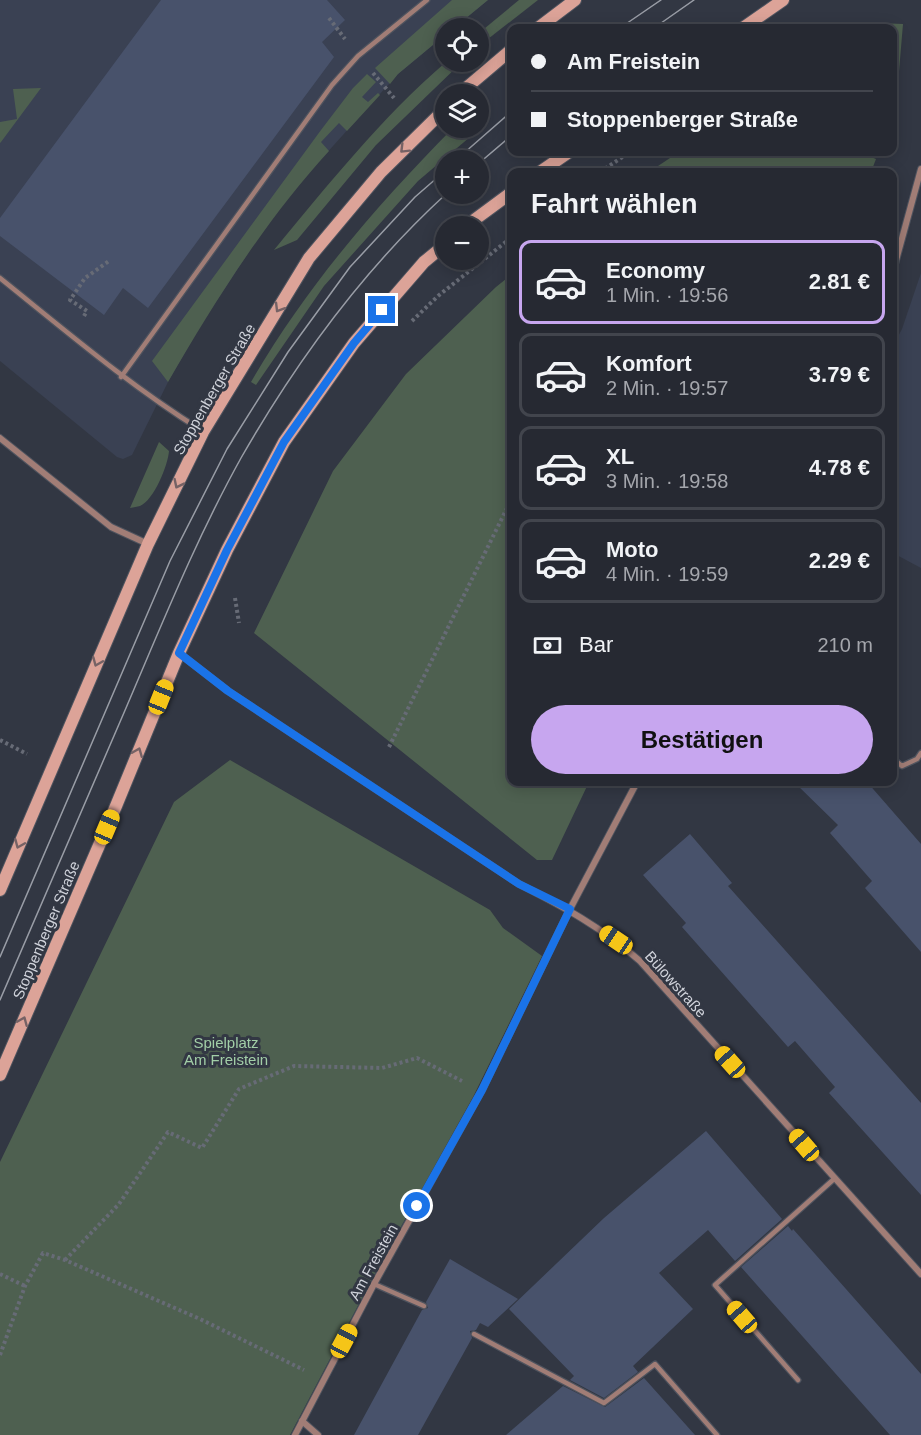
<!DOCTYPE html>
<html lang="de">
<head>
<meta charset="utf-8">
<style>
  :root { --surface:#262932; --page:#32353e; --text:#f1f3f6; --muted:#a4a6ac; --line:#42454d; --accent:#c7a6ef }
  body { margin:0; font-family:Arial,sans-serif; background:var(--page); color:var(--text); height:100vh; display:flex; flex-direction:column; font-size:22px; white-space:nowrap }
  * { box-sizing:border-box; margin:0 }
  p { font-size:20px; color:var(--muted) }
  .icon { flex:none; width:33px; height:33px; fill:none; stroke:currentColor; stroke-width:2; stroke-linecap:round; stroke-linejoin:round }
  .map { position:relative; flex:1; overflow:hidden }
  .details { position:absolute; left:507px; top:168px; width:390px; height:618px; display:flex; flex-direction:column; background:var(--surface); border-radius:12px; box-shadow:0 3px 15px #0003,0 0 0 2px var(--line) }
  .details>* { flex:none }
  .guide { position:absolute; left:507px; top:24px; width:390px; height:132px; border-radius:12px; box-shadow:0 3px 15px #0003,0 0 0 2px var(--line); display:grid; align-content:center; height:132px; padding:0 24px; background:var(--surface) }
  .fabs { position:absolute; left:435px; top:18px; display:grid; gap:12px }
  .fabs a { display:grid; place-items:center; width:54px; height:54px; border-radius:50%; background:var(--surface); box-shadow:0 3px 15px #0003,0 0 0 2px var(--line); font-size:30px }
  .end { position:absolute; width:27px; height:27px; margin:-14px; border:8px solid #1a73e8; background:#fff; box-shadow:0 0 0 3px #fff }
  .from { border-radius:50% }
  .car { position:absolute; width:18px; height:36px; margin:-18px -9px; border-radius:8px; box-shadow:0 0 4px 2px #0007; background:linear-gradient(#f5c518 24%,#345 0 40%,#f5c518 0 76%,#345 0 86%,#f5c518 0) }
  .guide b { display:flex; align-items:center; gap:21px; height:57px; font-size:22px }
  .guide b+b { border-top:2px solid var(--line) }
  .guide i { width:15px; height:15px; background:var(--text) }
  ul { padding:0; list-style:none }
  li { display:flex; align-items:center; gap:18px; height:84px; margin:0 12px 9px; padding:0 12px; border:3px solid var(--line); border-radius:12px }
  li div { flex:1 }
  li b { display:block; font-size:22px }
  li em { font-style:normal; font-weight:600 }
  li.active { border-color:var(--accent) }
  li>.icon { width:54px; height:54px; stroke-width:1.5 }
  h2 { padding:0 24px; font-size:27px; line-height:72px }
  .pay { display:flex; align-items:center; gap:15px; height:66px; padding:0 24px; font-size:22px }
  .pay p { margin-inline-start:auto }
  .primary-button { display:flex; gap:12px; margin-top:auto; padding:12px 24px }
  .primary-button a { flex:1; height:69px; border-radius:36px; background:var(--accent); color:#111; font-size:24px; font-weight:600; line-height:69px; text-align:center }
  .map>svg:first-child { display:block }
</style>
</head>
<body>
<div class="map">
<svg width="921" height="1435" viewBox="0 0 921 1435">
  <rect width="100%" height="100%" fill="#323743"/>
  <!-- built -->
  <g fill="#3a4153">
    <path d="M0,0H488L454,28H446L445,35L398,74L296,187L256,241L200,326L168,382L132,455L123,459L117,457L0,361Z"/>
    <path d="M921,273V568L893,553L892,348L902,329Z"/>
  </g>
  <!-- green -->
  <g fill="#4e6050">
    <path d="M452,0H488L454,28H446L445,35L398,74L390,84L375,68Z"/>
    <path d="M519,0H538L479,46V33Z"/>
    <path d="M878,23L903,24L897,95L893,94L892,28H868Z"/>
    <path d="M446,62H462L376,145L297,240L274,250C328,185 381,118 446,62Z"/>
    <path d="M367,74L376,82L362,97L368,102L378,93L380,95L347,131L339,123L321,142L329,151C265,221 215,301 168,382L152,361L321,130L353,88Z"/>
    <path d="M41,88L1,142L0,143V122L17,119L13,89Z"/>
    <path d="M453,128H461L470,137L418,181L324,286L256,385L251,382C306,287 376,206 453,128Z"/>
    <path d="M679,152H858L876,159L871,172H649Z"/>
    <path d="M511,275L512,782H589L552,860H537L254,633L333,471L406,374L496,287Z"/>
    <path d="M159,442L169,451C168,465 154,500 140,506C137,507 134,507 130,508Z"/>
    <path d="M230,760L490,910L503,928L542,956L473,1097L373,1277L290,1435H0V1162L174,802Z"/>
  </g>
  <!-- building -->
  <g fill="#48526b">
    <path d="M161,0H327L345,20L322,42L334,57L148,308L123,288L104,315L0,236V218Z"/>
    <path d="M794,782H867L921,844V952L865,888L872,881L830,833L838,825Z"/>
    <path d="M690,834L732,883L728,886L921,1103V1195L829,1093L835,1087L795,1041L788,1047L682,927L686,923L643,875Z"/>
    <path d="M706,1131L782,1219L735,1261L708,1230L659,1273L693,1309L633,1366L638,1372L604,1398L570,1380L574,1376L509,1309L604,1218Z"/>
    <path d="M788,1226L792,1231L793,1229L921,1374V1435H890L741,1267Z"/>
    <path d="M450,1259L518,1299L488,1327L480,1323L476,1330L470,1331L472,1338L418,1435H354L422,1310L428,1308L426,1302Z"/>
    <path d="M644,1378L695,1435H506L563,1386L605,1407Z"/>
  </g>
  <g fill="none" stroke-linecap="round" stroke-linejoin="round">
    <!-- service casing -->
    <g stroke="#4e535e" stroke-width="7">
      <g id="service">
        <path d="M0,278C66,331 129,385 201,430"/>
        <path d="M121,377L332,85L358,56L427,0"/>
        <path d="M892,758L902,766L917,759L921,753"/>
        <path d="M374,1284L424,1306"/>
        <path d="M474,1334L604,1403L655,1364L717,1435"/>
        <path d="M798,1380L715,1285L834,1179"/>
      </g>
    </g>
    <!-- minor casing -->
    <g stroke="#4e535e" stroke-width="8">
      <g id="minor">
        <path d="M892,275L921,169"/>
        <path d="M0,438L111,527L148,544"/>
        <path d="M179,653L228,691L519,884C564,907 601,927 640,961L921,1274"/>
        <path d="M302,1421L318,1435"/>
        <path d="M295,1435L374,1284L482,1090L570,909L637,782"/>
      </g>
    </g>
    <!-- secondary casing -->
    <g stroke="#4e535e" stroke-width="14">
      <g id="secondary">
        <path d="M538,28L575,0"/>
        <path d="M743,28L783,0"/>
        <path d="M459,94L512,49"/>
        <path d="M540,172L569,152"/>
        <path d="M466,226L512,192"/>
        <path d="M0,890L148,544L203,432L309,258L381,172L446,108"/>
        <path d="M0,1075L116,806L179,653L227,550L284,442L354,343L424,262L446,244"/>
      </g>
    </g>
    <!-- path -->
    <g stroke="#676b76" stroke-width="4" stroke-dasharray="3 3" stroke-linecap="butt">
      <path d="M329,18L345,39"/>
      <path d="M818,28L834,27"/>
      <path d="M373,73L394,98"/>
      <path d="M600,172L630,152"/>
      <path d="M84,316L87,311L70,300L85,278L109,261"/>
      <path d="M412,321L438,296L512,237"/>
      <path d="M235,598L239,623"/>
      <path d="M0,740L27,754"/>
      <path d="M389,747L512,498"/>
      <path d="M65,1260L119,1204L168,1132L202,1148L239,1089L294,1066L382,1068L417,1058L462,1081"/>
      <path d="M0,1274L25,1286"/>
      <path d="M0,1355L25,1286L43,1253L65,1260L200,1319L304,1370"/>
    </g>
    <!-- service -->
    <use href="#service" stroke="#a17d76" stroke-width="4.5"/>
    <!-- minor -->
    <use href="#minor" stroke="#a17d76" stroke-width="6"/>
    <!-- secondary -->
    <use href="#secondary" stroke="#dca398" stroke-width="12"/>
    <!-- tram -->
    <g stroke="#999da6" stroke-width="1.5">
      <path d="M620,28L661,0"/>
      <path d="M654,28L694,0"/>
      <path d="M456,160L512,111"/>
      <path d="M478,164L512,135"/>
      <path d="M0,957L170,561L227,449L288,352L350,267L415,197L446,170"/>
      <path d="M0,1000C42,903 84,806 126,708C162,624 196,539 241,458C296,362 364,269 446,194"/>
    </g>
  </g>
  <!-- one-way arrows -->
  <defs><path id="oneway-chevron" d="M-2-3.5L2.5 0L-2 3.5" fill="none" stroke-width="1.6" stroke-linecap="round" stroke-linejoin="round" transform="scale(1.5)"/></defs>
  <g stroke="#766265">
    <use href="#oneway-chevron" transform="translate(404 149) rotate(135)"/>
    <use href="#oneway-chevron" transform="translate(279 308) rotate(121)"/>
    <use href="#oneway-chevron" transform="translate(178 484) rotate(116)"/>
    <use href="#oneway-chevron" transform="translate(97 662) rotate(113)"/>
    <use href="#oneway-chevron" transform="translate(138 752) rotate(-68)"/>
    <use href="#oneway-chevron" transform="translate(19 844) rotate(113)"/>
    <use href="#oneway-chevron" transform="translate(23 1021) rotate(-67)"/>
  </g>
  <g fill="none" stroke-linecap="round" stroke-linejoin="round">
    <!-- route -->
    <path stroke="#1a73e8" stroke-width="8" d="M382,310L354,343L284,442L227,550L179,653L228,691L519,884L570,909L482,1090L417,1206"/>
  </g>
  <g text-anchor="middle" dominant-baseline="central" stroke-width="6" stroke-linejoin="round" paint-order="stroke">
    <!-- street labels -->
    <g font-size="15" fill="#d0d3db" stroke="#323743">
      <text transform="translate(214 389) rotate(-60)">Stoppenberger Straße</text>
      <text transform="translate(46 930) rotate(-67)">Stoppenberger Straße</text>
      <text transform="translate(676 984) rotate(48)">Bülowstraße</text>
      <text transform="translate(373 1262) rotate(-61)">Am Freistein</text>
    </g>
    <!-- park labels -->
    <g font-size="15" fill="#a2cea7" stroke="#323743">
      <text x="226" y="1042">Spielplatz<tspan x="226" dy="17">Am Freistein</tspan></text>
    </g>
  </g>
</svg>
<div class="fabs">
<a><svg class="icon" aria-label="locate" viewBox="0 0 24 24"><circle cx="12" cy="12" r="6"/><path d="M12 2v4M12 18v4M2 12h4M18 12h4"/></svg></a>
<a><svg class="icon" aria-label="layers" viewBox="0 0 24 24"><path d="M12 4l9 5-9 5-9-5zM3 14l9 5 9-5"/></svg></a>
<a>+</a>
<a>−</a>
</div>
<i class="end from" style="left:417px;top:1206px"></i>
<i class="end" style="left:382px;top:310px"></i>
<i class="car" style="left:161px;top:697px;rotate:22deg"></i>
<i class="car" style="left:107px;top:827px;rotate:23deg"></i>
<i class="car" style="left:616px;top:940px;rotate:304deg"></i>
<i class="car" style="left:730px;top:1062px;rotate:318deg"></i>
<i class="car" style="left:804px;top:1145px;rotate:319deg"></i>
<i class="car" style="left:742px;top:1317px;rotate:319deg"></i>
<i class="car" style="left:344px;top:1341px;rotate:28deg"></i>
<div class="guide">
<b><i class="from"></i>Am Freistein</b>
<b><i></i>Stoppenberger Straße</b>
</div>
<section class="details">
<h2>Fahrt wählen</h2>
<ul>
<li class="active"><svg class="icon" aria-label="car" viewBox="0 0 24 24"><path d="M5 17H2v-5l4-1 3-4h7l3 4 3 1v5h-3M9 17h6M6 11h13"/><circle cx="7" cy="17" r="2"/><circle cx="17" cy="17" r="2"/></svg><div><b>Economy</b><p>1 Min. · 19:56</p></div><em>2.81 €</em></li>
<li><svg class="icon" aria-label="car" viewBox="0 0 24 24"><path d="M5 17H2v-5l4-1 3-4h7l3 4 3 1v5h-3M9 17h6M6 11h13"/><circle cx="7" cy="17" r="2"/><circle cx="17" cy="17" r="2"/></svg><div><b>Komfort</b><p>2 Min. · 19:57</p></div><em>3.79 €</em></li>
<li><svg class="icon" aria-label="car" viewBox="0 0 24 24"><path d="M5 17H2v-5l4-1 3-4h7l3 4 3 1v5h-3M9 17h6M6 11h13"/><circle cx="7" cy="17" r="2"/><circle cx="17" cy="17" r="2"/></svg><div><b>XL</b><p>3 Min. · 19:58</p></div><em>4.78 €</em></li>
<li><svg class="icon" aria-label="car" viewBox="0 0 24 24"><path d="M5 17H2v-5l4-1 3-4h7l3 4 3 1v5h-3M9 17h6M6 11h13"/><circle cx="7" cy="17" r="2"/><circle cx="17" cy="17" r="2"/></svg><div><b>Moto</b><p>4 Min. · 19:59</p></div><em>2.29 €</em></li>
</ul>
<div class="pay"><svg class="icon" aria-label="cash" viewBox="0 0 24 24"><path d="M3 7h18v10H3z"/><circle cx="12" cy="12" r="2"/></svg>Bar<p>210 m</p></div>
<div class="primary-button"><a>Bestätigen</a></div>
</section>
</div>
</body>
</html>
